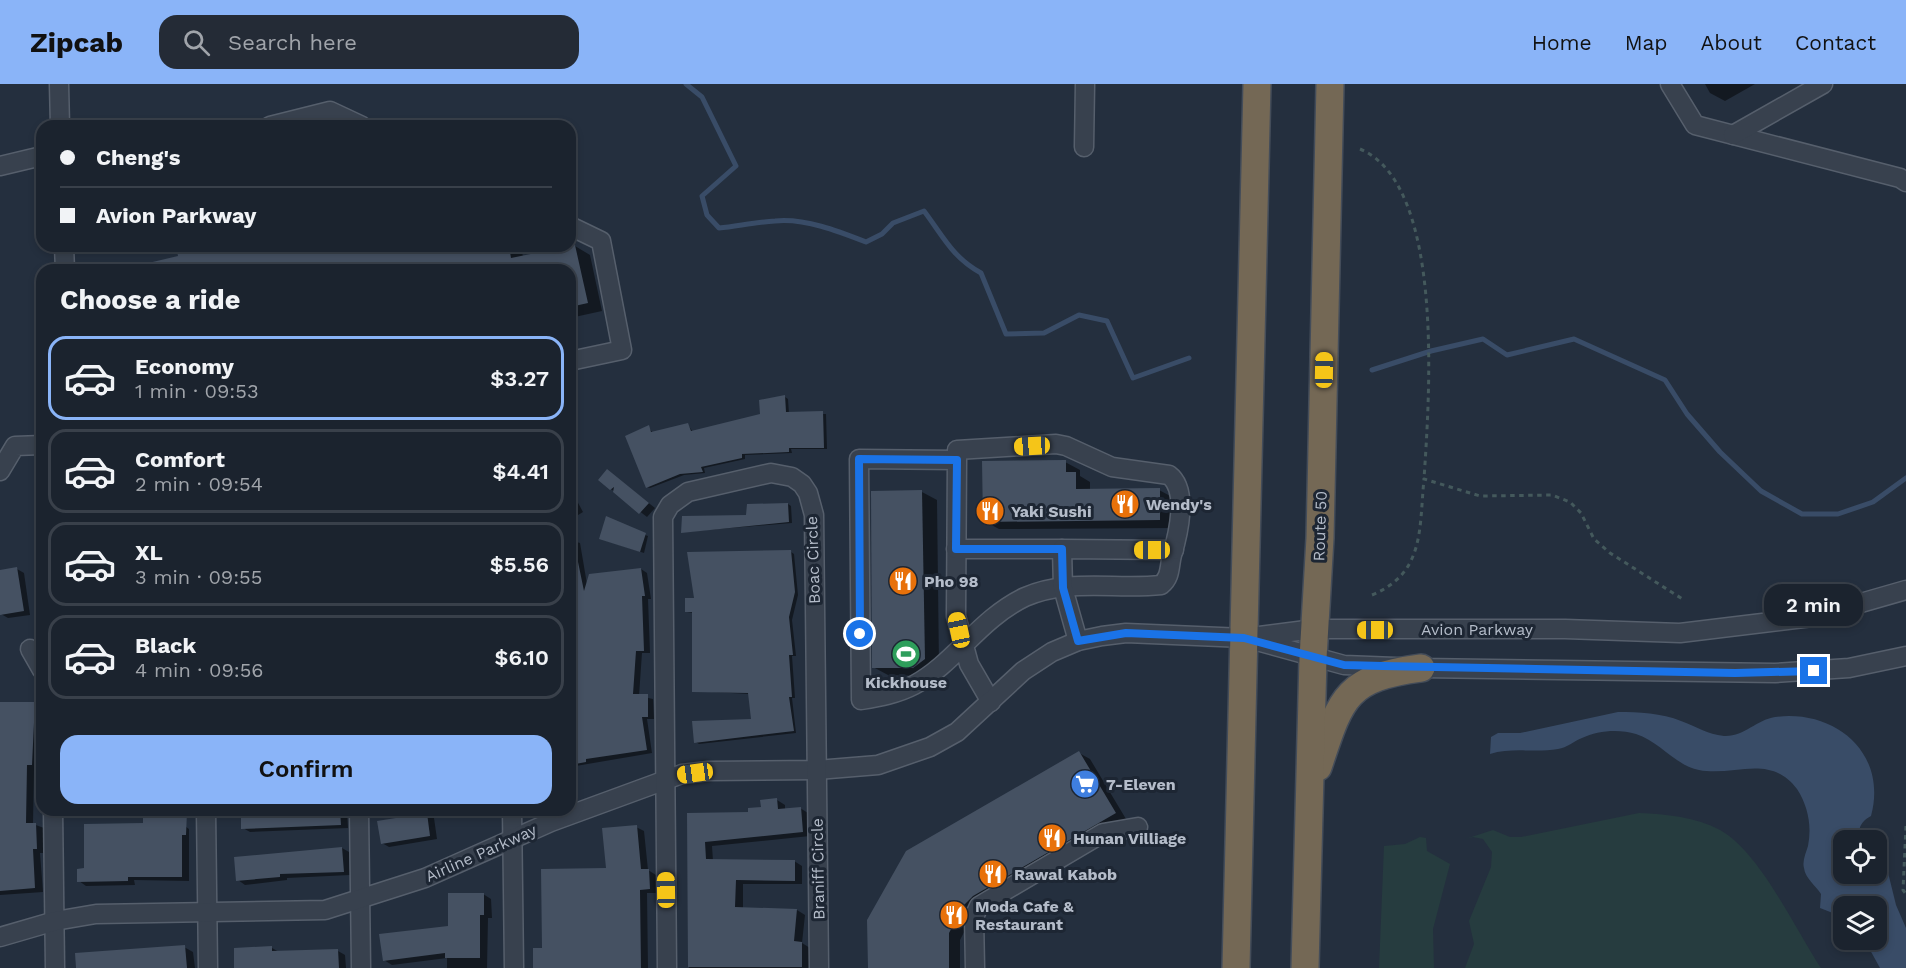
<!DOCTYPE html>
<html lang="en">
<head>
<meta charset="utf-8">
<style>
  :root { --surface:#1b232e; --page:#242b36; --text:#f1f3f6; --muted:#a0a4aa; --line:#39404a; --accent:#8ab4f8 }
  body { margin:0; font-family:"Work Sans",sans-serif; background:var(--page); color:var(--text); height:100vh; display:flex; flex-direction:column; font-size:22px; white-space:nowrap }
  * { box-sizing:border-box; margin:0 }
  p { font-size:20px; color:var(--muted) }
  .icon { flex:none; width:33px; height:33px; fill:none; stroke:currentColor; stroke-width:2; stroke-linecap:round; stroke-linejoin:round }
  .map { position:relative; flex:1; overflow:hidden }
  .drawer { position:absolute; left:36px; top:180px; width:540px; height:552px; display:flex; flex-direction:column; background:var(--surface); border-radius:18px; box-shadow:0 3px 9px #0003,0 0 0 2px var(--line) }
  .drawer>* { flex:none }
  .guide { position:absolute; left:36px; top:36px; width:540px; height:132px; border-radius:18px; box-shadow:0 3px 9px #0003,0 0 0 2px var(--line); display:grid; align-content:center; height:132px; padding:0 24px; background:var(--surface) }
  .fabs { position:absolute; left:1833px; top:746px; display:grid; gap:12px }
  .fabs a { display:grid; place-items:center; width:54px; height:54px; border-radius:12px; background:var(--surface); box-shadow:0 3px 9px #0003,0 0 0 2px var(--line); font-size:30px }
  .end { position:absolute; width:27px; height:27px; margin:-14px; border:8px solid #1a73e8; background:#fff; box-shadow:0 0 0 3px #fff }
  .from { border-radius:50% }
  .bubble { position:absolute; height:42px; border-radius:18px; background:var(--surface); box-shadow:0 3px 9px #0003,0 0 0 2px var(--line); font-size:20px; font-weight:600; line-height:42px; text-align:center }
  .car { position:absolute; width:18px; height:36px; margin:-18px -9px; border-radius:8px; box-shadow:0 0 4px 2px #0007; background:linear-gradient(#f5c518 24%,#345 0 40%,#f5c518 0 76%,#345 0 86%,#f5c518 0) }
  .guide b { display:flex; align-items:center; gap:21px; height:57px; font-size:22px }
  .guide b+b { border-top:2px solid var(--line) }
  .guide i { width:15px; height:15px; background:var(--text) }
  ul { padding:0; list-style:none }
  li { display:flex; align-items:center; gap:18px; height:84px; margin:0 12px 9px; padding:0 12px; border:3px solid var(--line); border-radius:18px }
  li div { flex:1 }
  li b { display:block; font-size:22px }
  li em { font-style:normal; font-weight:600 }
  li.selected { border-color:var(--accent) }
  li>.icon { width:54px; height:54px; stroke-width:1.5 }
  h2 { padding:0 24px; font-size:27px; line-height:72px }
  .action { display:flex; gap:12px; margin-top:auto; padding:12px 24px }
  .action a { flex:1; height:69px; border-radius:18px; background:var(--accent); color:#111; font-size:24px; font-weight:600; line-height:69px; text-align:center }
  header { display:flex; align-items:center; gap:36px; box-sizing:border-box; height:84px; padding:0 30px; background:var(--accent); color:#111 }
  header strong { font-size:28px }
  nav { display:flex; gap:33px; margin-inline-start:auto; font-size:21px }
  .search { width:420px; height:54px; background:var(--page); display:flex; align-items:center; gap:15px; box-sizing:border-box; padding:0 21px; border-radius:18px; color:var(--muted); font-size:22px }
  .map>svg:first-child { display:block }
</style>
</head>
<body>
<header>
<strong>Zipcab</strong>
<div class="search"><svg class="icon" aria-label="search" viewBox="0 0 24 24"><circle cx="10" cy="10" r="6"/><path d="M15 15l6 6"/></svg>Search here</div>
<nav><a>Home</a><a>Map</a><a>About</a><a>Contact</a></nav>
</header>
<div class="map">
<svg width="1906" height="884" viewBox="0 0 1906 884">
  <rect width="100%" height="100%" fill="#242f3e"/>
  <!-- green -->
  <g fill="#263c3f">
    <path d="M1639,729C1666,730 1696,733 1720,746C1760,768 1795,845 1821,884H1465L1474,860L1469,837L1491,783L1492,768L1483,755L1473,753L1465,755L1493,746L1510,753H1521Z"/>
    <path d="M1420,753L1426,754L1427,767L1450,780L1433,845L1434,884H1379L1384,762L1405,760Z"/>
  </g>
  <!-- water -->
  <path fill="#394c67" d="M1618,628C1638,628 1662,629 1681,637C1697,643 1707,650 1724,652C1744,653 1756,636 1775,633C1835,625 1888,669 1871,732C1861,737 1856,746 1862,756H1844V789H1876L1877,765L1882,764L1896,821L1906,844V884H1880L1864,855H1876V822H1844L1843,833L1820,824L1821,810C1816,802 1805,794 1804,784C1802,777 1806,769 1808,762C1812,742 1808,722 1797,705C1770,669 1734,693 1699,686C1676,682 1659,657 1636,650C1620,645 1598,646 1582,654C1574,657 1567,664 1558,665C1535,669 1512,663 1490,670L1491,653L1498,649H1520Z"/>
  <!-- shadow -->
  <g fill="#0007">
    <path d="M1705,0H1755L1725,17L1710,9Z"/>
    <path d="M178,162H521L523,173L575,162L590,171L602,227L570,234V186H152L180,173Z"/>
    <path d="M785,313L788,315L789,330H826L827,365H791L792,369L745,371V375L704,384L705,389L684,391L650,404L647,403L648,343L653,349L688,341L693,348L762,332Z"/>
    <path d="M1065,378L1080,386V392L1090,398V407L1159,406L1174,414L1175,444L999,445L984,437Z"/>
    <path d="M607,386L655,424L647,433L611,405Z"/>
    <path d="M570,404L583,428L570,436Z"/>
    <path d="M922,408L937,416L939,583L928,592L888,591L873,583Z"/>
    <path d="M788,420L791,422L792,439L682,448L748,432V422Z"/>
    <path d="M645,451L648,452L644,469L604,456Z"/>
    <path d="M570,456L580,459L587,500L641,485L647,489L651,515H648L650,569H642L639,612L653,615L654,635H647L652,669L570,683Z"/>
    <path d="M791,468L794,470L798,511L792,536L796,572H792L795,614H792L796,649L699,660L696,658L753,637L750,610L693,607L694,529L687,528L696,515Z"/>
    <path d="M17,485L24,489L30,531L8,534L1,530L0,487Z"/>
    <path d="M0,620H35L42,624L39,685H34L33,740L44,744V769H40L43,808L0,811Z"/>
    <path d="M1079,669L1090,675L1126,735L985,818L975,827L960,856V884H869Z"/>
    <path d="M777,716L785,721V726L800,724L808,729L810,752L712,762L713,777H794L802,782V800H743V825L797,826L805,831L802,859L810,864L809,884H689L690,833L688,832L690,753Z"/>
    <path d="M242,726H341L347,729L348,744L250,748L243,744Z"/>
    <path d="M475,726H496V730L482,732Z"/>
    <path d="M426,730L434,734L437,755L389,763L382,759Z"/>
    <path d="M182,740L189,745V797L134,796L135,801L86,802L79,797L86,786Z"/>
    <path d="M636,743L644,747L648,786L656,791V809H647L648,884H535L544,865L607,785Z"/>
    <path d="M342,764L349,768L350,791L287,794V796L245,801L238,796L235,775Z"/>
    <path d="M483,810L491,815L492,834H488L487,884H447V874L392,881L384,876L450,843Z"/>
    <path d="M184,863L193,868L195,884H78Z"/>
    <path d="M272,864L279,868L338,867L345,871L346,884H236Z"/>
  </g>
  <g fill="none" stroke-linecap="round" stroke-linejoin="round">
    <!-- stream -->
    <g stroke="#394c67" stroke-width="5">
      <path d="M686,0L702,13L736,82L702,112L707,131L719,144C738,142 756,138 775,137C805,134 838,147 866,158L882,150L893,139L924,127C943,152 952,173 981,189L1006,250L1044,249L1079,231L1107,237L1133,294L1189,274"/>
      <path d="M1372,286L1431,267L1483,255L1507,271L1574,255L1665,296L1687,330L1720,368L1761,407L1802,430H1838L1873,418L1906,394"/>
    </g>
  </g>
  <!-- building -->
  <g fill="#455162">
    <path d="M575,161L588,219L570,223V186H144V180L178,172L176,162H509L511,174Z"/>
    <path d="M785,311L786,328L823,327L824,364H789V368L742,370V374L701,383L703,388L680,390L646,404L625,352L649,341L651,348L688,339L691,347L760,330L759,316Z"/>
    <path d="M1066,376V388H1076V405L1160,404V436L983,438L982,377Z"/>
    <path d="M607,385L649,419L639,430L613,408L614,403L610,406L598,396Z"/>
    <path d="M922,406L925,575L913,584H872L871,407Z"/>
    <path d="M788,419L789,438L681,449L682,432L746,431L747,420Z"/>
    <path d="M606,432L646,449L640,468L599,455Z"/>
    <path d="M791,466L795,508L789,533L793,571H789L792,613H789L794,647L694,659L692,637L751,635L748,609L692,608V528H685V514H694L687,468Z"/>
    <path d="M577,473L584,507L589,490L641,484L645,512H642L644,567H636L633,610H648V633H642L647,666L586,675V678L570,681V474Z"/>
    <path d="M17,483L24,527L0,531V486Z"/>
    <path d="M0,618H35L32,681H27L26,739H36L37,765H33L35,804L0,807Z"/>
    <path d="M1079,667L1116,729L973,812L964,821L949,849V884H868L867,836L906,767Z"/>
    <path d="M777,714L778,725L801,723L803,748L705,758L706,775L795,776V797L736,796L735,823L797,825L794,857L802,858V883H688L687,729L748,728V724L761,723L760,716Z"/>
    <path d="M241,726H340L341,741L241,745Z"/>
    <path d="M143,727L187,728L186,751H182V793H128V797L77,798V785L84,784V740L143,739Z"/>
    <path d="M427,729L430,752L381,760L377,737Z"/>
    <path d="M637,741L641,785H649L650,805L640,806L641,884H533V864H542L541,785L606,784L602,744Z"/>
    <path d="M342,763L344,788L280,790V793L236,797L234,773Z"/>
    <path d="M448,809H484V831H480V874H445V869L383,877L379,850L448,842Z"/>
    <path d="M185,861L187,884H76L75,869Z"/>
    <path d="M272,862V867L338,865L339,884H234V864Z"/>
  </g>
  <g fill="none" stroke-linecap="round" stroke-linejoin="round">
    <!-- minor casing -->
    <g stroke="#565f6c" stroke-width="21">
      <g id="minor">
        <path d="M59,0L60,42"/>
        <path d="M1670,0L1695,41L1900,94L1906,98"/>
        <path d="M270,42L330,27L362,42"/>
        <path d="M1733,51L1823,0"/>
        <path d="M1084,63L1085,0"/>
        <path d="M0,82L42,72"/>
        <path d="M570,142L601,157L622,266L570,277"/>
        <path d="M64,162L65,186"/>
        <path d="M957,376L859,375L861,616C879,613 897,610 914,601C955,579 979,535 1025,513C1067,494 1117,506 1161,501C1171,493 1169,483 1172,471C1178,451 1189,406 1169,391L1112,383L1066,362L1056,360L957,366V376L956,532L969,580L991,618"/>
        <path d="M0,387L15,362L42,361"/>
        <path d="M956,465H1062"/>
        <path d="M1253,556L1344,581L1421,584L1775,589L1849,584L1906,572"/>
        <path d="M1078,557L1063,504L1062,465L1174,466"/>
        <path d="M30,565L42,586"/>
        <path d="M53,726L55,884"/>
        <path d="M206,726L208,884"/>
        <path d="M359,726L361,884"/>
        <path d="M512,726L514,884"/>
        <path d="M0,853L55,837L96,830L325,826L425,794L551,738L682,690L708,687L817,686L878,681L930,663L957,648L1023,587L1052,568L1078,557L1102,552L1126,549L1244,554L1314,545H1565L1680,549L1812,533L1906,506"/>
        <path d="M667,884L663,433L670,421L688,408L771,389L792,393L802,400L808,409L814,431L819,884"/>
        <path d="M975,884L974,833L979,822L1103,749L1138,743"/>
      </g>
    </g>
    <!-- highway casing -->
    <g stroke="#434c59" stroke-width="30">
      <g id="highway">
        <path d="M1318,683C1341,614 1345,594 1421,584"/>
        <path d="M1236,884L1257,0"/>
        <path d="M1305,884L1313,574L1320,454L1330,0"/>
      </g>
    </g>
    <!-- path -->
    <g stroke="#44595c" stroke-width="3" stroke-dasharray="4.5 4.5" stroke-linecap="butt">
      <path d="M1360,65C1446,101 1429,317 1424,395"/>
      <path d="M1372,511C1425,489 1419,445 1424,395L1480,412L1552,411L1570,418L1581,429L1594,455L1610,469L1684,516"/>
      <path d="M1906,742L1903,806L1906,810"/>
    </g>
    <!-- minor -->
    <use href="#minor" stroke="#38414e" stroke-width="18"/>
    <!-- highway -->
    <use href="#highway" stroke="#746855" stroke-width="27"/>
  </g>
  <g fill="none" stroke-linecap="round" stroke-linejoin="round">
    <!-- route -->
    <path stroke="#1a73e8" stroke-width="8" d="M860,550L859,375L957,376L956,465H1062L1063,504L1078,557L1126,549L1244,554L1344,581L1383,582L1735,589L1814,587"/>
  </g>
  <!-- icons -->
  <defs>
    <g id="restaurant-disc" transform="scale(1.5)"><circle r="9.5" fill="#e8710a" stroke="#1d2633"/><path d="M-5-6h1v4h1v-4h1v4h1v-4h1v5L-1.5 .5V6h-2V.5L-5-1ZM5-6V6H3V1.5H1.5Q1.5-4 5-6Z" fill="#fff"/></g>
    <g id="stadium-disc" transform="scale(1.5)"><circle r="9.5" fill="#2e9e5b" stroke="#1d2633"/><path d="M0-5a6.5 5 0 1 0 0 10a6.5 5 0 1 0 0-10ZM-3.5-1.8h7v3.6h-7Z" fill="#fff"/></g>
    <g id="supermarket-disc" transform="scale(1.5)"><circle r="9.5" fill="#3f7fe0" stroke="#1d2633"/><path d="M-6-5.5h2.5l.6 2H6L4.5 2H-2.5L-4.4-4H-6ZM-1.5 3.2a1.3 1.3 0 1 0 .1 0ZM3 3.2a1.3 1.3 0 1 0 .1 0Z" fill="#fff"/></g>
  </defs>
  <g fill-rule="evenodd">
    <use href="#restaurant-disc" x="1125" y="420"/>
    <use href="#restaurant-disc" x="990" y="427"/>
    <use href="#restaurant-disc" x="903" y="497"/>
    <use href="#stadium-disc" x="906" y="570"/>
    <use href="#supermarket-disc" x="1085" y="700"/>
    <use href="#restaurant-disc" x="1052" y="754"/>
    <use href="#restaurant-disc" x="993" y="790"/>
    <use href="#restaurant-disc" x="954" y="831"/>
  </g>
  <g text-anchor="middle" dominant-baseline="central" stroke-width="6" stroke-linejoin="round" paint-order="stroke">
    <!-- poi labels -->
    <g font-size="16" font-weight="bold" fill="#b4bcc9" stroke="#1d2633" text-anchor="start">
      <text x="1146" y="420">Wendy's</text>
      <text x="1011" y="427">Yaki Sushi</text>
      <text x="924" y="497">Pho 98</text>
      <text x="906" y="598" text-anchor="middle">Kickhouse</text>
      <text x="1106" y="700">7-Eleven</text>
      <text x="1073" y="754">Hunan Villiage</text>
      <text x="1014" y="790">Rawal Kabob</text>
      <text x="975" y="822">Moda Cafe &amp;<tspan x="975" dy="18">Restaurant</tspan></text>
    </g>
    <!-- street labels -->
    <g font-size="16" fill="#b4bcc9" stroke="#1d2633">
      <text transform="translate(1320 442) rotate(-88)">Route 50</text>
      <text transform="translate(813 476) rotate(-92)">Boac Circle</text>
      <text x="1477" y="545">Avion Parkway</text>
      <text transform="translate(481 769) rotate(-24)">Airline Parkway</text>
      <text transform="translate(818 785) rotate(-91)">Braniff Circle</text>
    </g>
  </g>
</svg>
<div class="fabs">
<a><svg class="icon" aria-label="locate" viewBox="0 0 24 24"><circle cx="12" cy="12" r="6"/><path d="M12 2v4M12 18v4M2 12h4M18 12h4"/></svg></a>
<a><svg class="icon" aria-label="layers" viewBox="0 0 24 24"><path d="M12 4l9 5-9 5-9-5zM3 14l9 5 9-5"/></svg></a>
</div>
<i class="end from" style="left:860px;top:550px"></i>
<i class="end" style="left:1814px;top:587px"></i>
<div class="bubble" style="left:1764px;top:500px;width:99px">2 min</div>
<i class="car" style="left:1324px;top:286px;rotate:1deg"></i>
<i class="car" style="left:1032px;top:362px;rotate:267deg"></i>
<i class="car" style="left:1152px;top:466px;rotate:270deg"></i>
<i class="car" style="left:959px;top:546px;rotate:348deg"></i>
<i class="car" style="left:1375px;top:546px;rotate:270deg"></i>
<i class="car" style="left:695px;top:689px;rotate:262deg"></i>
<i class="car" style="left:666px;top:806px;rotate:359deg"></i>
<div class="guide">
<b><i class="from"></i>Cheng's</b>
<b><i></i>Avion Parkway</b>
</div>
<section class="drawer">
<h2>Choose a ride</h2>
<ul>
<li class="selected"><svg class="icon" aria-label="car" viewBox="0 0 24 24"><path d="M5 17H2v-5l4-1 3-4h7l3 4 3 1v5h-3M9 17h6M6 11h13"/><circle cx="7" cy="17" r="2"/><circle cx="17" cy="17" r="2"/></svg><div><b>Economy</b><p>1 min · 09:53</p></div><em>$3.27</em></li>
<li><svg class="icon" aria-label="car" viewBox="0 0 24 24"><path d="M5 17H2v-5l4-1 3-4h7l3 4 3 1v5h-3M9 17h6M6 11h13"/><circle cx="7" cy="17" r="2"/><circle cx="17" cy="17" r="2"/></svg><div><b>Comfort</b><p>2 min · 09:54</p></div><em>$4.41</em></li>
<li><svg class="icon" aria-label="car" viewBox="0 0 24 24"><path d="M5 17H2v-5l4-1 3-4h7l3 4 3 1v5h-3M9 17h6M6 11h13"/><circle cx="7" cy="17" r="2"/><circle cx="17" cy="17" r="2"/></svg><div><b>XL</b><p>3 min · 09:55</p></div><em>$5.56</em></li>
<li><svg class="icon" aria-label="car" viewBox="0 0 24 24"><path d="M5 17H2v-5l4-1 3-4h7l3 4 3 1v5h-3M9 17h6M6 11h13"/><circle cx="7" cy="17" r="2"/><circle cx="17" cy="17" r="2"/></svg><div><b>Black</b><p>4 min · 09:56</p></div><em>$6.10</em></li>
</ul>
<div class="action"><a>Confirm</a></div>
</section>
</div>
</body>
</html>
